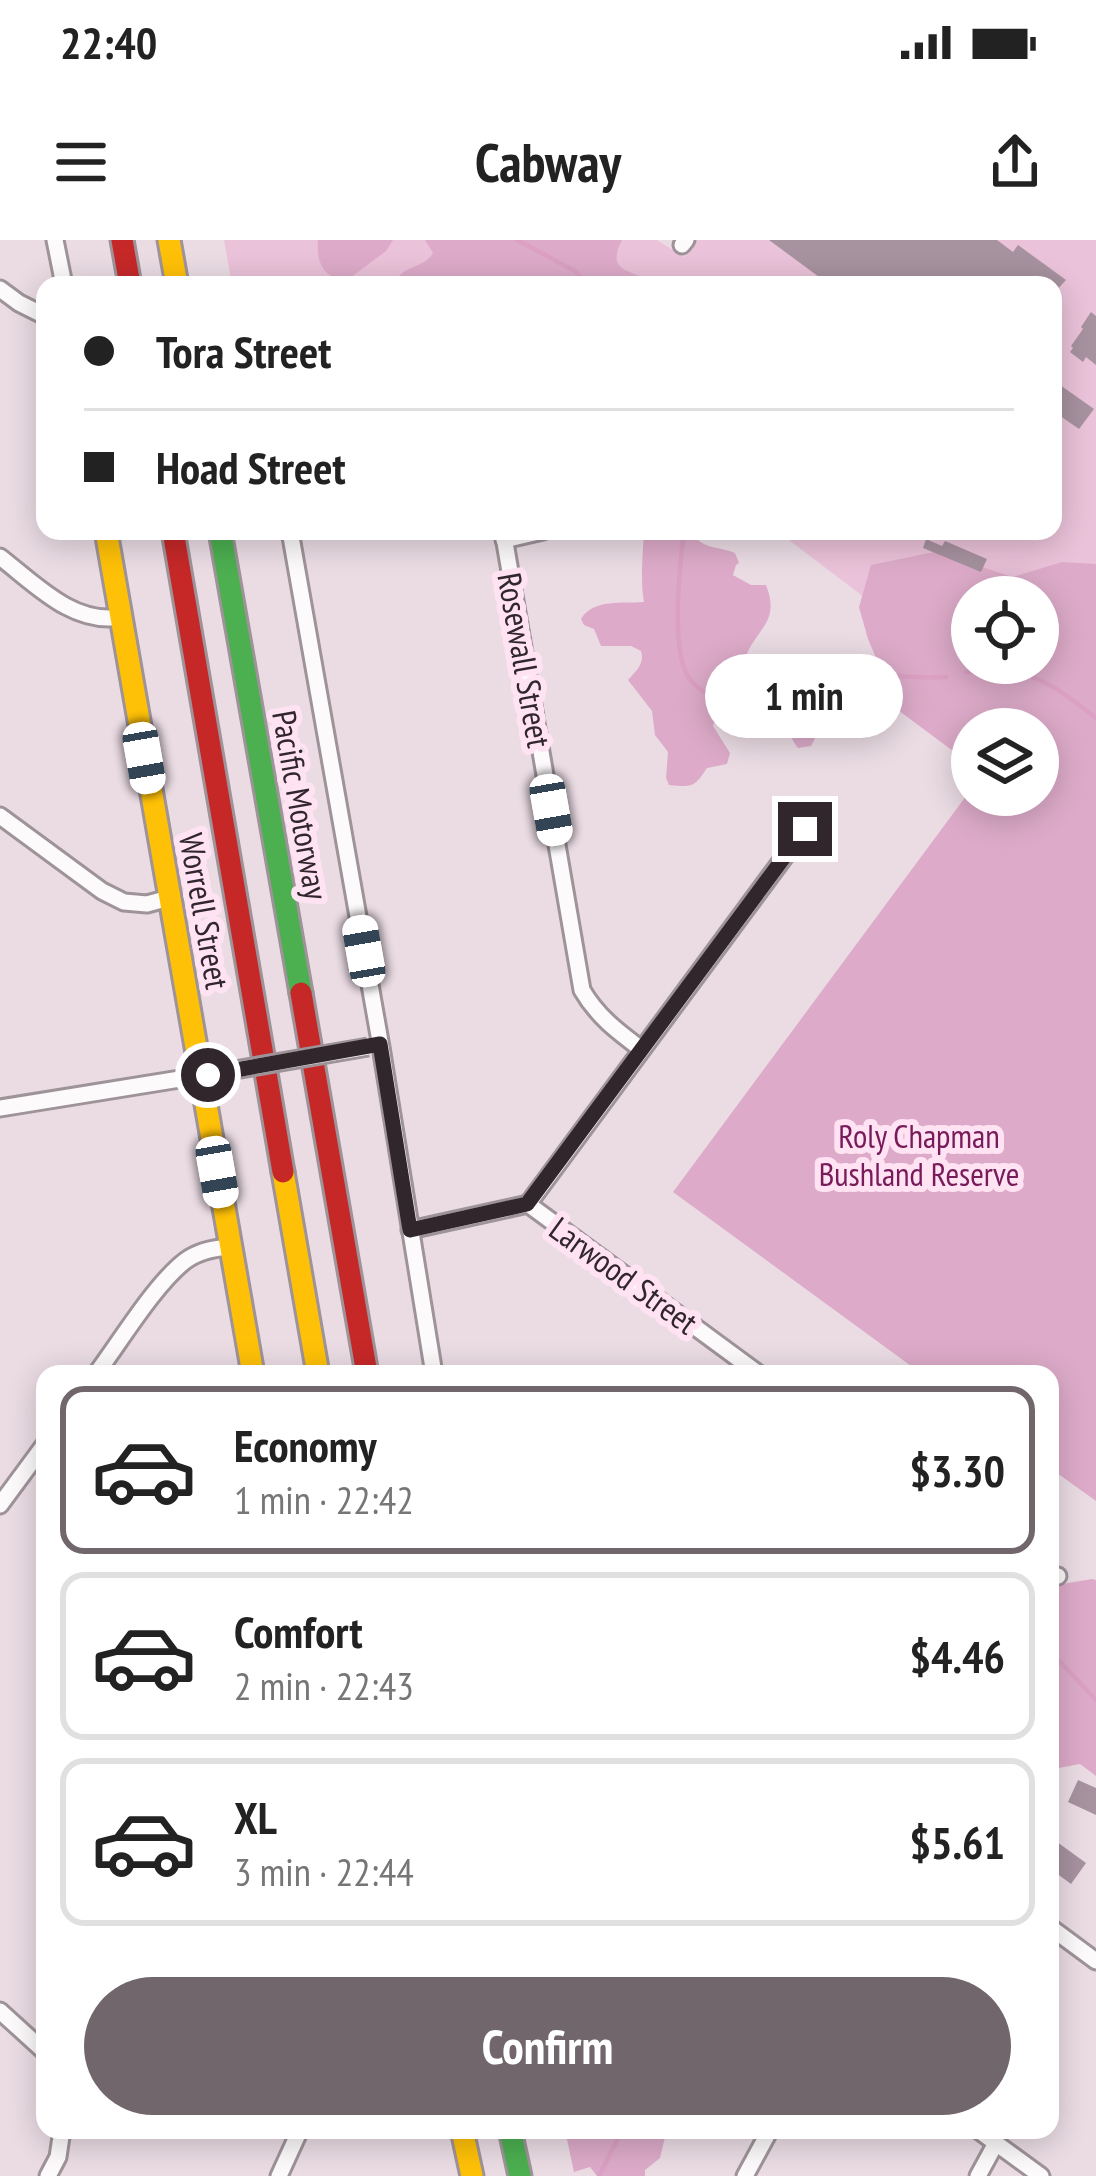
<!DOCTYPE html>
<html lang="en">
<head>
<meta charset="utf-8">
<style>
  :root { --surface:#fff; --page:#f2f2f2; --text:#222; --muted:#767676; --line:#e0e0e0; --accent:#71666c }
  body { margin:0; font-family:"PT Sans Narrow",sans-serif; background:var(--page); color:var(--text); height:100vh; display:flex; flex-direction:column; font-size:45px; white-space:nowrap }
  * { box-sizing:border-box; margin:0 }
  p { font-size:39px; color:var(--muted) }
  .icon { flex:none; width:66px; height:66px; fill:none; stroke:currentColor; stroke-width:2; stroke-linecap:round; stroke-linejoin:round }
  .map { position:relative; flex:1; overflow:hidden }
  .panel { position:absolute; left:36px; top:1125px; width:1023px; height:774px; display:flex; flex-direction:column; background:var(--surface); border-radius:24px; box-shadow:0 6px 30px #0003 }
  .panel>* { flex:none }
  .banner { position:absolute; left:36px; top:36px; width:1026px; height:264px; border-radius:24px; box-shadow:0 6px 30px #0003; display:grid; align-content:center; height:264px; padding:0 48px; background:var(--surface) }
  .tools { position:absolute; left:951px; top:336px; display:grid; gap:24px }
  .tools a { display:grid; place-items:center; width:108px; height:108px; border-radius:50%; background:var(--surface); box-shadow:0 6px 30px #0003; font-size:60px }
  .end { position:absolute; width:54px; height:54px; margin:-27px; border:15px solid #30262c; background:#fff; box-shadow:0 0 0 6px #fff }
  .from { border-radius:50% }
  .bubble { position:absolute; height:84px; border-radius:42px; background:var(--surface); box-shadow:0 6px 30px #0003; font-size:39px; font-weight:700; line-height:84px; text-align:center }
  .car { position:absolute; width:36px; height:72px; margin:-36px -18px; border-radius:15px; box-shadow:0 0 9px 3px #0007; background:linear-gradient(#fff 24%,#345 0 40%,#fff 0 76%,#345 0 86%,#fff 0) }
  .banner b { display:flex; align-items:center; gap:42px; height:114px; font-size:45px }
  .banner b+b { border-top:3px solid var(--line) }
  .banner i { width:30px; height:30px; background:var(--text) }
  ul { padding:21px 0 0; list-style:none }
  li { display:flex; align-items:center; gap:36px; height:168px; margin:0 24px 18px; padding:0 24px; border:6px solid var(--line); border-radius:24px }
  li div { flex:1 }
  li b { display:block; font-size:45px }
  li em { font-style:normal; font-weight:700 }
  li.current { border-color:var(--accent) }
  li>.icon { width:108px; height:108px; stroke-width:1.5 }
  .button { display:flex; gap:24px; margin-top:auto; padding:24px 48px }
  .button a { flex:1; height:138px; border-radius:72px; background:var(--accent); color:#fff; font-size:48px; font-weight:700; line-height:138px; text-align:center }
  .status { display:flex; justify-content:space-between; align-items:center; height:84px; padding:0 60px; background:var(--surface); direction:ltr }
  .status svg { height:33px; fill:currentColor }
  header { display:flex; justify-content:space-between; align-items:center; height:156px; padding:0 48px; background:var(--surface); font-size:54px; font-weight:700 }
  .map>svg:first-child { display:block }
</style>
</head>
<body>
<div class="status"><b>22:40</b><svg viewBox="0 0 49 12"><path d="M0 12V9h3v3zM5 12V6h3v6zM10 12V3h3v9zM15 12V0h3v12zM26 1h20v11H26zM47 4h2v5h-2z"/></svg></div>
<header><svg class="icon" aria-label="menu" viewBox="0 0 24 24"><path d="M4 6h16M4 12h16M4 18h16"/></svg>Cabway<svg class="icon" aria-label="share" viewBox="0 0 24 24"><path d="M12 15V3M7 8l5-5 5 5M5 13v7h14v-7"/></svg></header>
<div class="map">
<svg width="1096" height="1936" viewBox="0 0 1096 1936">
  <rect width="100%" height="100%" fill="#ebdce4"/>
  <!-- green -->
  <path fill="#eac2d9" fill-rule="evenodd" d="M224,0H657L684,17L696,0H1096V377L972,489V525L898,470L939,414L777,291H1053V45H453L432,29L399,45H232ZM972,357H1038V423H972Z"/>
  <!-- forest -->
  <g fill="#ddabc9" fill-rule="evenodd">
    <path d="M318,0H393L386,11L346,41C323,38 316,22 318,0Z"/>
    <path d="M425,0H622C604,36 635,27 652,45H430L421,41L415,45H398L395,42C403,25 425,28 433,13Z"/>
    <path d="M644,291H692C700,310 719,306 735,313L739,323L736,325L733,335L751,345H766C782,385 752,390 744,423L750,432L757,435L785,427L796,428V432L780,442L778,447L783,453L806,454C818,469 822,489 811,506L798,508C786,494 790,475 772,466L755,476C737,472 719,466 713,486L730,513L727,524L707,528C694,548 692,547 669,545L666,538L668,512L655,495L652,471L628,440C636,431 645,424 641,411L631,406H601L594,389L584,385L581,379C594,358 622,364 644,362C640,341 643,312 644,291Z"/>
    <path d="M934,312L1013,337L1062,322L1096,324V1261L1050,1228V1134H922L673,952L972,548V555H1038V489H972V525L898,470L868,399L859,367L871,325ZM972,357H1038V423H972Z"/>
    <path d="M1092,1339L1096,1340V1536L1080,1524L1059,1528L1050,1518V1346Z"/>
    <path d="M565,1890H674L665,1897L660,1918L645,1930V1936H597L590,1927L574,1932Z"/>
  </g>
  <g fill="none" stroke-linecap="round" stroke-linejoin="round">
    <!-- stream -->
    <g stroke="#dba0c3" stroke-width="4.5">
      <path d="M517,0L575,31L588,45"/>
      <path d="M684,291C680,325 670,410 689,438C694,446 702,451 710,455C718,459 728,463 737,462C764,459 789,440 816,436C860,429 903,440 946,437"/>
      <path d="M966,432C1026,425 1051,442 1096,478"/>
      <path d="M1050,1411L1096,1460"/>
      <path d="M599,1936L622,1890"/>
    </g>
  </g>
  <!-- building -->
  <g fill="#a7929f">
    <path d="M769,0H997L1013,12L1018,5L1066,40L1053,54V45H830Z"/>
    <path d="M1091,72L1096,76V125L1086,117L1083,122L1070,112L1073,108L1071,106L1083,89L1081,87Z"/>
    <path d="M1053,140L1094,169L1079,189L1053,171Z"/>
    <path d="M926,299L942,306L945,301L987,319L981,332L923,308Z"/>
    <path d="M1078,1540L1096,1548V1575L1068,1562Z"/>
    <path d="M1053,1599L1086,1623L1071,1644L1052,1630L1054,1627L1050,1624V1603Z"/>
  </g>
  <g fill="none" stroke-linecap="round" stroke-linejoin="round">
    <!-- street casing -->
    <g stroke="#9e9399" stroke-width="21">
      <g id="street">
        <path d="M55,0L64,45"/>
        <path d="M682,5L686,0"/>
        <path d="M0,49L19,63L45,76"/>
        <path d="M290,291L381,807L434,1134"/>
        <path d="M503,291L582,750C597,776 617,791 641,809"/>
        <path d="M504,300L543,291"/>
        <path d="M0,317C35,344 73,385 120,377"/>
        <path d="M0,576L102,651L124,662L147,664L169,658"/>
        <path d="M0,868L223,832"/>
        <path d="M528,964L805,589"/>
        <path d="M410,990L528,964L759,1134"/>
        <path d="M96,1134C120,1102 155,1044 185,1021C198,1011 214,1008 230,1007"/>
        <path d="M0,1265L45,1204"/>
        <path d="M1050,1335L1058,1336"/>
        <path d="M1050,1687L1096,1721"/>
        <path d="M0,1771L45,1812"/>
        <path d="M978,1890L1041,1936"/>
        <path d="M48,1936L58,1917L62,1890"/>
        <path d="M279,1936L300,1890"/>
        <path d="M745,1936L770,1890"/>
        <path d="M978,1936L996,1903"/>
      </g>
    </g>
    <!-- fast casing -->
    <g stroke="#9e9399" stroke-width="27">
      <g id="fast">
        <path d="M220,291L301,753"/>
        <path d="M510,1890L520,1936"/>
      </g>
    </g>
    <!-- slow casing -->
    <g stroke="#9e9399" stroke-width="27">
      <g id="slow">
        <path d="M169,0L177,45"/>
        <path d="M106,291L253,1134"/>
        <path d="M283,932L318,1134"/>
        <path d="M462,1890L472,1936"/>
      </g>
    </g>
    <!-- jam casing -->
    <g stroke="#9e9399" stroke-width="27">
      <g id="jam">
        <path d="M122,0L130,45"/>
        <path d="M173,291L283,932"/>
        <path d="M301,753L367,1134"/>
      </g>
    </g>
    <!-- street -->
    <use href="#street" stroke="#fcfafb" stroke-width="15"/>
    <!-- fast -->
    <use href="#fast" stroke="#4caf50" stroke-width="21"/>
    <!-- slow -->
    <use href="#slow" stroke="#ffc107" stroke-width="21"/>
    <!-- jam -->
    <use href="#jam" stroke="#c62828" stroke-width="21"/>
    <!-- street-bridge casing -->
    <g stroke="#9e9399" stroke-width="21" stroke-linecap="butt">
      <path id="street-bridge" d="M223,832L368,807"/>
    </g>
    <!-- street-bridge -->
    <use href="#street-bridge" stroke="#fcfafb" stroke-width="15"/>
  </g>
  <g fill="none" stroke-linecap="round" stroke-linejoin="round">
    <!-- route -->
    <path stroke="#30262c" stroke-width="15" d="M208,835L380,804L410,990L527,964L805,589"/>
  </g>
  <g text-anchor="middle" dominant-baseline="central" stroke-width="12" stroke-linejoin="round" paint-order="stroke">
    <!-- street labels -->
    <g font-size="33" fill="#30262c" stroke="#ffe3f3">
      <text transform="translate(525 420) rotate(80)">Rosewall Street</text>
      <text transform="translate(301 565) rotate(80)">Pacific Motorway</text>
      <text transform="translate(205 671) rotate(80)">Worrell Street</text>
      <text transform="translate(624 1035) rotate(36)">Larwood Street</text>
    </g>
    <!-- park labels -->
    <g font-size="33" fill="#781b5b" stroke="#ffe3f3">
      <text x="919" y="895">Roly Chapman<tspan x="919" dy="38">Bushland Reserve</tspan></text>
    </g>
  </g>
</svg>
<div class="tools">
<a><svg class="icon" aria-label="locate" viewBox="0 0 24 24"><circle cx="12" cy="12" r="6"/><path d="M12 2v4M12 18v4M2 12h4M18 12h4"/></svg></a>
<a><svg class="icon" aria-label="layers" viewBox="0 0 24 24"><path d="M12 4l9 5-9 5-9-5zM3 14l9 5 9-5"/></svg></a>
</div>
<i class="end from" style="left:208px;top:835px"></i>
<i class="end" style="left:805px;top:589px"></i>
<div class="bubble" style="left:705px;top:414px;width:198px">1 min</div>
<i class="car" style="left:144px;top:518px;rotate:170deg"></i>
<i class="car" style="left:551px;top:570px;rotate:170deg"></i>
<i class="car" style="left:364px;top:711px;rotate:350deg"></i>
<i class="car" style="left:217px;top:932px;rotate:170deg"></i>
<div class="banner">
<b><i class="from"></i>Tora Street</b>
<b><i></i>Hoad Street</b>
</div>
<section class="panel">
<ul>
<li class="current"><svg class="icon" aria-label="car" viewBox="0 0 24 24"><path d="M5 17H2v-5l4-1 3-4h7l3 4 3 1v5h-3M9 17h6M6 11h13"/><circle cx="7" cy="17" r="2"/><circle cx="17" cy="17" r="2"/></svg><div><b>Economy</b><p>1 min · 22:42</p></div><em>$3.30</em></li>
<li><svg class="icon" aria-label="car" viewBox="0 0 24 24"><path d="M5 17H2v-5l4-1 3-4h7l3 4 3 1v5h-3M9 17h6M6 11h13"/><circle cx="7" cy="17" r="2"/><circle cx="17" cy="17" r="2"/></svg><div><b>Comfort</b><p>2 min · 22:43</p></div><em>$4.46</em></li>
<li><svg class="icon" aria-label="car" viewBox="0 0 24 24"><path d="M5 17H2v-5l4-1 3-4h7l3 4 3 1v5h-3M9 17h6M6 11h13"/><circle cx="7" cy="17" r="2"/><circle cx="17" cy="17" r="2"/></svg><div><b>XL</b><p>3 min · 22:44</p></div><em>$5.61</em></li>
</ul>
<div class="button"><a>Confirm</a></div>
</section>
</div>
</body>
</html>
